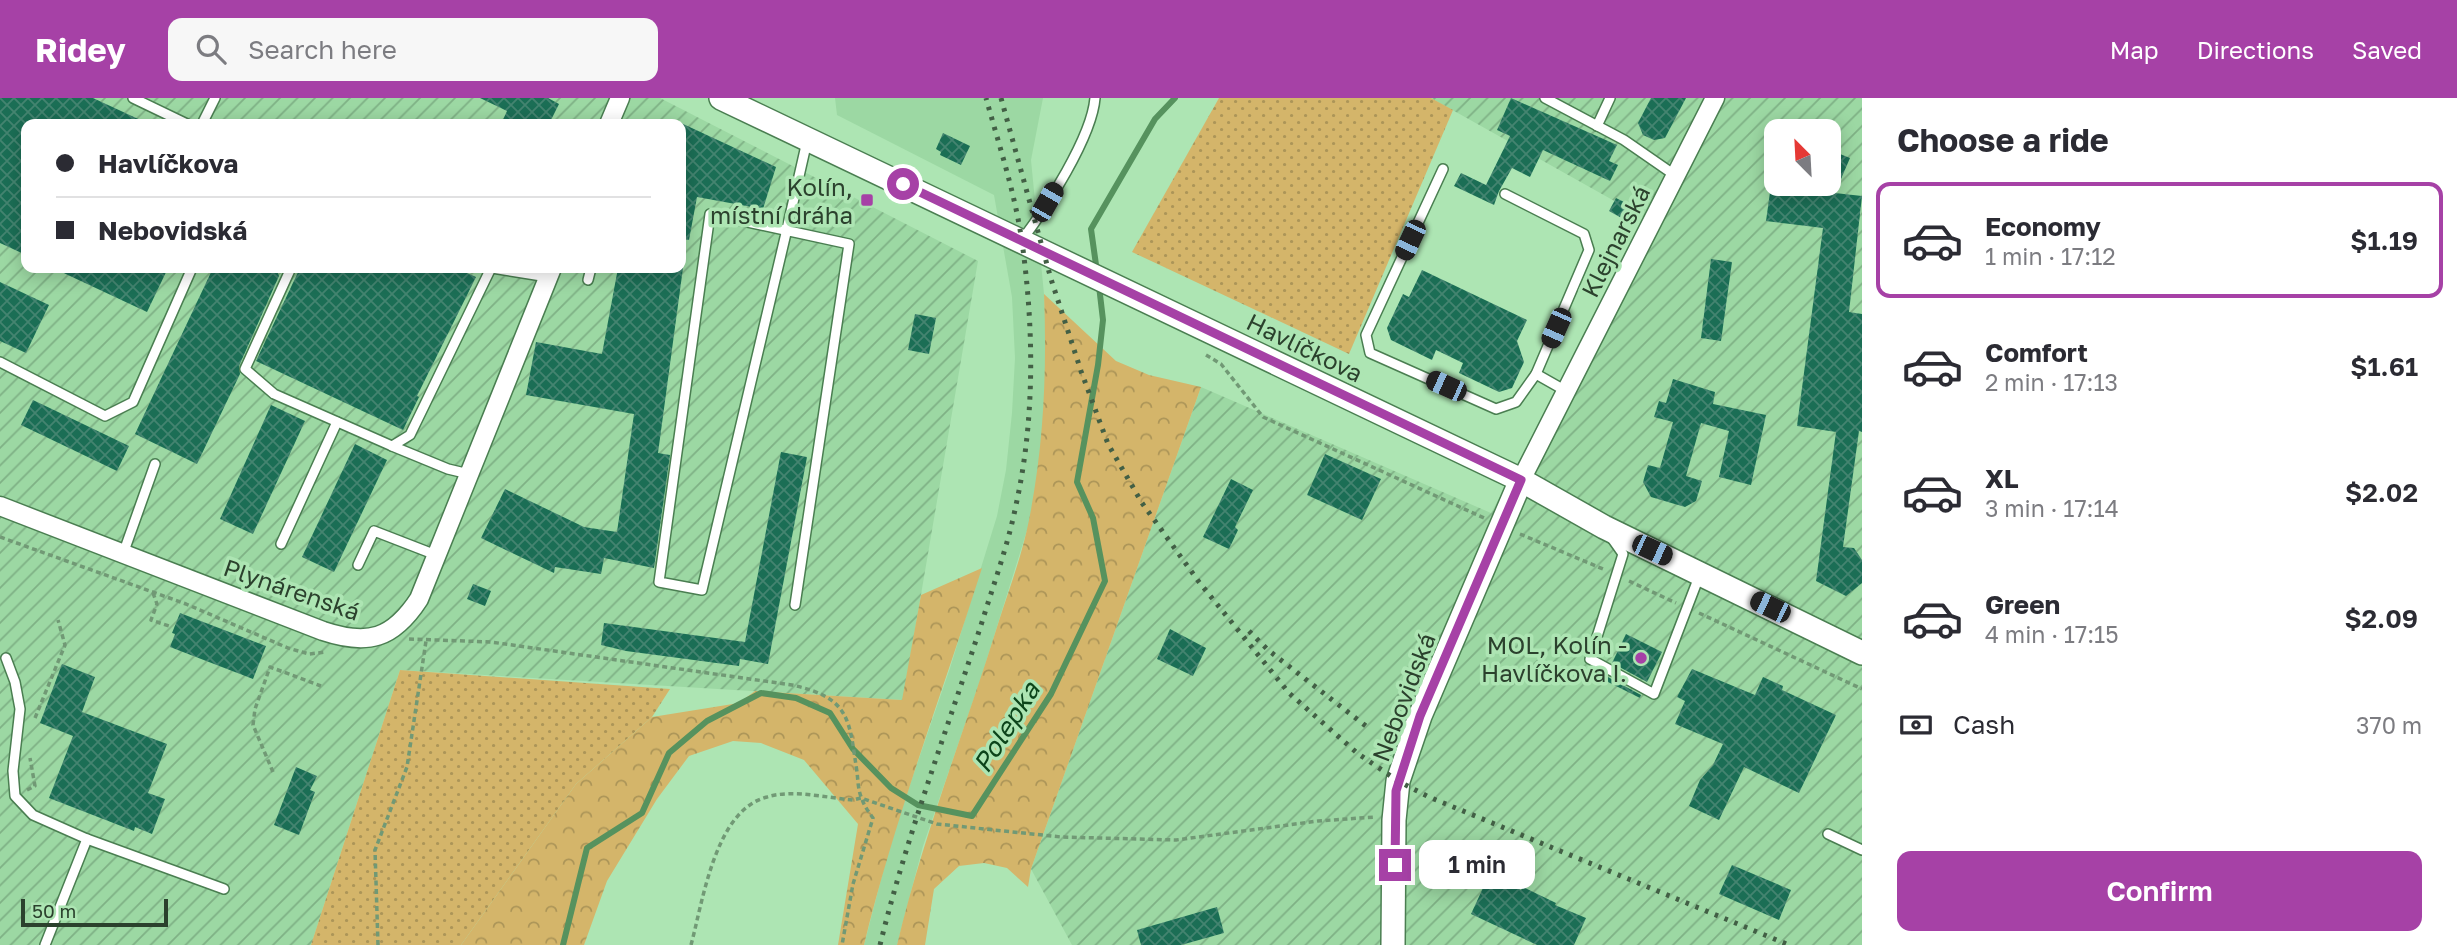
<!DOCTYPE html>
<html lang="en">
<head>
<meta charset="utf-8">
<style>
  :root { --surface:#fff; --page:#f7f7f7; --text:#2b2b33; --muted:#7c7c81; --line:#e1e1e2; --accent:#a641a6 }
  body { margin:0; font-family:"Golos Text",sans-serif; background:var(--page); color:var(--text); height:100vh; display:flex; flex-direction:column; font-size:26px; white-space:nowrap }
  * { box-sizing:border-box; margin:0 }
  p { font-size:23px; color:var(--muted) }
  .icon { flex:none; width:38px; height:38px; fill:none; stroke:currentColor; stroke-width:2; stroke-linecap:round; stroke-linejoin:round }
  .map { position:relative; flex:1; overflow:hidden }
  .sheet { display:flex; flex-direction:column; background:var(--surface); width:595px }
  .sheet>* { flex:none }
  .top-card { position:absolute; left:21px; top:21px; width:665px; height:154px; border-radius:14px; box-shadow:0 4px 18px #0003; display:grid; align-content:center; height:154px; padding:0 35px; background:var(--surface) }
  .needle { width:46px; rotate:336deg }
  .fabs { position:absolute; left:1764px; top:21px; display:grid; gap:14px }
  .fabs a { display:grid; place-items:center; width:77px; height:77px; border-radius:14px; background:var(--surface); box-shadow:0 4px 18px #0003; font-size:35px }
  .scale { position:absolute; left:21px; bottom:18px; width:147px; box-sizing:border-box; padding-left:7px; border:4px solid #2b412d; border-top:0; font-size:19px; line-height:24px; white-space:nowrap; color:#2b412d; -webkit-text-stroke:5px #ade5b3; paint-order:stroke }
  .end { position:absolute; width:32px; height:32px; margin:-16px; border:9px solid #a641a6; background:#fff; box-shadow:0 0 0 4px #fff }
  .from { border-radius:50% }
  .bubble { position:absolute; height:49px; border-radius:14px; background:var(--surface); box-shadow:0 4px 18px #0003; font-size:23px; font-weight:600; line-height:49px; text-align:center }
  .car { position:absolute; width:21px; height:42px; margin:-21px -10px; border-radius:9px; box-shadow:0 0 5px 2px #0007; background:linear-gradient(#222 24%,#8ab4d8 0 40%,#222 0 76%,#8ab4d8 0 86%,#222 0) }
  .top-card b { display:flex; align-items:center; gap:24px; height:66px; font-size:26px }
  .top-card b+b { border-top:2px solid var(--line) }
  .top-card i { width:18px; height:18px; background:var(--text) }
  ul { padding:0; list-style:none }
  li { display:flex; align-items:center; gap:21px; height:116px; margin:0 14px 10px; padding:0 21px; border:4px solid transparent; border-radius:14px }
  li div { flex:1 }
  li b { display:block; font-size:26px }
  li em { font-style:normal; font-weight:600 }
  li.current { border-color:var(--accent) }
  li>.icon { width:63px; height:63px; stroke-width:1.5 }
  h2 { padding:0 35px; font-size:32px; line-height:84px }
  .pay { display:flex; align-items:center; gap:18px; height:77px; padding:0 35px; font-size:26px }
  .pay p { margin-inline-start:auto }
  .cta { display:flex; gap:14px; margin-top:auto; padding:14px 35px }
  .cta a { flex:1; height:80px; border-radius:14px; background:var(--accent); color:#fff; font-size:28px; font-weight:600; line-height:80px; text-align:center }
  header { display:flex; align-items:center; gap:42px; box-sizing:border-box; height:98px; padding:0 35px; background:var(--accent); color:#fff }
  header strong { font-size:33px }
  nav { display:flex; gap:38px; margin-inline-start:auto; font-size:24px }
  .search { width:490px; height:63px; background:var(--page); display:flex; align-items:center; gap:18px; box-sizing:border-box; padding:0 24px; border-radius:14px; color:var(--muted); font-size:26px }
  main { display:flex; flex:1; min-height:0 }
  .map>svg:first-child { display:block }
</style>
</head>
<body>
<header>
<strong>Ridey</strong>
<div class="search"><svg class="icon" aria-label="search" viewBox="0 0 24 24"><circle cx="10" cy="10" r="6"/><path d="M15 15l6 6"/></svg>Search here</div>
<nav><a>Map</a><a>Directions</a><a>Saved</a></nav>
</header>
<main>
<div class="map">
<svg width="1862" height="847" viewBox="0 0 1862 847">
  <defs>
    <pattern id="industrial-furrows" width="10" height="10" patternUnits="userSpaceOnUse" patternTransform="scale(1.75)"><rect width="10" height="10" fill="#9cd8a3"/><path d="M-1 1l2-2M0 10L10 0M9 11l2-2" fill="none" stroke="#7fb185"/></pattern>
    <pattern id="grass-dots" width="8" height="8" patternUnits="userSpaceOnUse" patternTransform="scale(1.75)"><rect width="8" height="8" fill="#d4b56a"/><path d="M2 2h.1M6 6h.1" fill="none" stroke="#ac9558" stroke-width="1.8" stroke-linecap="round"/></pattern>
    <pattern id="forest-crowns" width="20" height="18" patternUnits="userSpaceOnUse" patternTransform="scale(1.75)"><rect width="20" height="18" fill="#d4b56a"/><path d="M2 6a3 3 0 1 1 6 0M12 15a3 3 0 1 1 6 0" fill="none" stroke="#ac9558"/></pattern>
    <pattern id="building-cross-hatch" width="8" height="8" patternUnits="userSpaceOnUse" patternTransform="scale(1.75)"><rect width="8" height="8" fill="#1b6e55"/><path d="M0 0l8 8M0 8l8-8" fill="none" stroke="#448470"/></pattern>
  </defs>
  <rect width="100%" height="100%" fill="#ade5b3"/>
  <!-- built -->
  <path fill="#9cd8a3" d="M835,0H1043L1031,62L1044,196L1047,261L1044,318L1038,376L1029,426L981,580L923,748L897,847H864L892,739L950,570L997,418L1006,372L1012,315L1015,260L1012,199L994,97L837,17Z"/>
  <!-- industrial -->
  <g fill="url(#industrial-furrows)" fill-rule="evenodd">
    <path d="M0,0H660L978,163L903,602L400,572L311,847H0ZM26,26H681V170H26Z"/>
    <path d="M1431,0H1862V847H1072L1031,771L1201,289L1491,415L1650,123ZM1776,33H1829V86H1776Z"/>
  </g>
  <!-- grass -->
  <g fill="url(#grass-dots)">
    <path d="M1219,0H1431L1453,12L1349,256L1132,154Z"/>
    <path d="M400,572L670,591L652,619L576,686L461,847H311Z"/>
  </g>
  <!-- forest -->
  <g fill="url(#forest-crowns)">
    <path d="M1044,196L1116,263L1149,277L1201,289L1031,771L1028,789L1007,770L984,765L959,768L934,791L925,847H897C923,738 964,635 997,529C1008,494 1022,458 1029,422C1044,347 1047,272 1044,196Z"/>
    <path d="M982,470C942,596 895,719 864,847H838L858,726L804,662L761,645L733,643L689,658L657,701L607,783L584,847H461L576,686L652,619L739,605L755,593L902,602L921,497Z"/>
  </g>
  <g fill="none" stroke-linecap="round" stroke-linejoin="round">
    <!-- stream -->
    <g stroke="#56925e" stroke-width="6">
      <path d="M1097,174L1091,131L1155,21L1175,0"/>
      <path d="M563,847L587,750L642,715L669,655L707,623L761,595L796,600L830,615L853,651L891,690L918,707L972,718L1051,596L1105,483L1093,420L1077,384L1098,267L1103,222L1099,188"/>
    </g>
  </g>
  <!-- building -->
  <g fill="url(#building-cross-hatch)">
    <path d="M0,0H93L149,26H26V157L0,145Z"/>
    <path d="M480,0H548L559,6L549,26H501L507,13Z"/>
    <path d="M1511,0L1617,47L1609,63L1618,67L1610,83L1543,52L1530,79L1512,70L1499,93L1494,107L1454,88L1461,75L1486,87L1510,38L1497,32Z"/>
    <path d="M1651,0H1686L1665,40L1654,42L1643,37L1638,25Z"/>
    <path d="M681,25L776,69L763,111L697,99L689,142L681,141Z"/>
    <path d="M943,35L970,48L961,67L940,57L941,54L936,51Z"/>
    <path d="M1835,54L1850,60L1835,95L1862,98L1849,214L1862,216V334L1859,333L1843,449L1854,450L1862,462V485L1846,498L1816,483L1836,334L1797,328L1823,130L1766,123L1771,87L1784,88L1785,86H1829V69Z"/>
    <path d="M1616,100L1632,108L1625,122L1609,113Z"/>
    <path d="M1711,161L1732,164L1721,243L1701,240Z"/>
    <path d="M53,170H168L147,214Z"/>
    <path d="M213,170H276L279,178L239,268L240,276L197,366L135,336Z"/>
    <path d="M300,170H456L476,179L417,298L419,299L403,332L256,263Z"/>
    <path d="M618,170H683L658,355L670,357L654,470L604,460L601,476L555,469L554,475L481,440L505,391L584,429L617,434L634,316L526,297L536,244L602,256Z"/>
    <path d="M1422,172L1527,222L1517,243L1524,264L1512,290L1499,294L1459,275L1463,265L1436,252L1432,262L1391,242L1387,230L1403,196L1409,199Z"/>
    <path d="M0,184L49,207L26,255L0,243Z"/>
    <path d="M915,216L936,220L929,256L908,252Z"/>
    <path d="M1673,281L1715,294L1713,306L1766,317L1751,387L1719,379L1729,333L1701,325L1686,378L1702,383L1696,403L1685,409L1651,399L1643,384L1648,367L1660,370L1673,324L1654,319L1659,303L1666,305Z"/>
    <path d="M33,302L129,348L117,373L21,327Z"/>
    <path d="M271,307L305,323L253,436L220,421Z"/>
    <path d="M355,346L387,362L334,474L302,459Z"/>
    <path d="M781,354L807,359L768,566L740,561L739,568L626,553L601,547L604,525L745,544Z"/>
    <path d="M1325,356L1381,381L1362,422L1307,397Z"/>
    <path d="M1231,381L1253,392L1235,429L1238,432L1229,451L1203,439Z"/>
    <path d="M473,486L491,493L485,508L467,501Z"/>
    <path d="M180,515L266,548L253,581L170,549L175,536L172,535Z"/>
    <path d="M1170,531L1206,550L1193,578L1157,561Z"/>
    <path d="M1626,536L1662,554L1647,584L1612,565Z"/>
    <path d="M62,566L95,579L82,614L167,646L148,695L165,701L152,736L135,729L134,733L49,700L73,638L40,625Z"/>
    <path d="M1692,571L1755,597L1763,579L1783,588L1782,592L1836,617L1799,695L1744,669L1719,722L1689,708L1700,682L1713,667L1723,646L1675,626L1685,603L1677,599Z"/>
    <path d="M1606,578L1641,597L1640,600L1604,582Z"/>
    <path d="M296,669L317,678L310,692L315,694L299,737L274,727Z"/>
    <path d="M1732,767L1791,792L1779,822L1719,796Z"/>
    <path d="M1489,777L1521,792L1523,789L1556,805L1555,807L1586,820L1574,847H1537L1471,816Z"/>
    <path d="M1217,809L1224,835L1181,847H1141L1137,832Z"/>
  </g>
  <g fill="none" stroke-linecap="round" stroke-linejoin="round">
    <!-- service casing -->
    <g stroke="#4a7e51" stroke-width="12">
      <g id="service">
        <path d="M133,0L187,26"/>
        <path d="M1545,0L1624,42L1676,78"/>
        <path d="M202,26L215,0"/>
        <path d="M1597,28L1610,0"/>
        <path d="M1443,71L1366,237L1370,255L1496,311L1516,304L1536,276"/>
        <path d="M1505,96L1584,136L1589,152L1536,276L1566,293"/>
        <path d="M1022,142C1046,110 1092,39 1095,0"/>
        <path d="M291,170L245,271L274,296L392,348L410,337L491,170"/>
        <path d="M492,170L548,179"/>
        <path d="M588,182L591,170"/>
        <path d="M0,264L105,318L133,304L192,170"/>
        <path d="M392,348L448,371L469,376"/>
        <path d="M1611,439L1623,456L1590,561L1654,596L1700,476"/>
        <path d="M281,446L337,324"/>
        <path d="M123,456L155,366"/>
        <path d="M358,467L374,433L436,457"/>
        <path d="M795,507L849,146L710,116L659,484L702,492L787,131L807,43"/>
        <path d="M6,560L15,584L20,611L13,673L15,698L33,717L87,741L224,791"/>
        <path d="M1828,736L1862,752"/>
        <path d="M45,847L87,741"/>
      </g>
    </g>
    <!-- minor casing -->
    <g stroke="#4a7e51" stroke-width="21">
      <g id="minor">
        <path d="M609,26L620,0"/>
        <path d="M1521,382L1715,0"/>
        <path d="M0,408L323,533C368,548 393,541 419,501L552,170"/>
      </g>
    </g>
    <!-- tertiary casing -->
    <g stroke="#4a7e51" stroke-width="26">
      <g id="tertiary">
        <path d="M721,0L1521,382L1604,429L1862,555"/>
        <path d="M1393,847L1394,722L1398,683L1420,618L1521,382"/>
      </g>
    </g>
    <!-- path -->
    <g stroke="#719975" stroke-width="3.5" stroke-dasharray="5 3.5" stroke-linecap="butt">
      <path d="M1206,257L1221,266L1263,319L1484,420"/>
      <path d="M1520,436L1603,471"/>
      <path d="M0,439L186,506L288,550L309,556L326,554"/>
      <path d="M1629,483L1676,505"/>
      <path d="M153,495L157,506L151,522L169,528"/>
      <path d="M1699,515L1862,591"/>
      <path d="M409,541L491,544L792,587C851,600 849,622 857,674C858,682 858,693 862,701C864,708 869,714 873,720L853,786L842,847"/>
      <path d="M35,620L65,547L58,522"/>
      <path d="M273,674L253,627L255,611L270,569L321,588"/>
      <path d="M27,692L35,688L30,660"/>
      <path d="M378,847L375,752L407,669L426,543"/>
      <path d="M691,847C703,803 715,712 767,699C793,691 827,700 853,702L861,700L937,726L1061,739L1176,742L1318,723L1375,719"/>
    </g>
    <!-- service -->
    <use href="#service" stroke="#fff" stroke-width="9"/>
    <!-- minor -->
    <use href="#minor" stroke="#fff" stroke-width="18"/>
    <!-- tertiary -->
    <use href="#tertiary" stroke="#fff" stroke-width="23"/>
    <!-- rail -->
    <g stroke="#425f45" stroke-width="5" stroke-dasharray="3.5 7" stroke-linecap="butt">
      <path d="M1001,0L1051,181L1081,273L1108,346L1142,405L1199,484L1289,595L1357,655L1398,683L1429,699L1789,847"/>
      <path d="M1249,533L1268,552L1371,632"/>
      <path d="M880,847C907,737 947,632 982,524C994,485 1008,447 1016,407C1035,321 1034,231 1022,144C1015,95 999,47 986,0"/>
    </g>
  </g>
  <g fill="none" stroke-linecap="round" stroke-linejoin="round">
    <!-- route -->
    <path stroke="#a641a6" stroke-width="9" d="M903,86L1521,382L1420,618L1396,693L1395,767"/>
  </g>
  <!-- markers -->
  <g fill="#a641a6" stroke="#ade5b3" stroke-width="2.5">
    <rect x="860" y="95" width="14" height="14" rx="3.5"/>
    <circle cx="1641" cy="560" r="7"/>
  </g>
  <g text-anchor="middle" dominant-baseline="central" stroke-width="7" stroke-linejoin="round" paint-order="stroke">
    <!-- poi labels -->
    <g font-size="24" fill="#2b412d" stroke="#ade5b3" text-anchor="end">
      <text x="853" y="88">Kolín,<tspan x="853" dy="28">místní dráha</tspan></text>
      <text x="1627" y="546">MOL, Kolín -<tspan x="1627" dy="28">Havlíčkova I.</tspan></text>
    </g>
    <!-- street labels -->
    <g font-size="24" fill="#2b412d" stroke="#ade5b3">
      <text transform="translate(1615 143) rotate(-63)">Klejnarská</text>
      <text transform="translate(1305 249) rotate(26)">Havlíčkova</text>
      <text transform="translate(292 491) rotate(19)">Plynárenská</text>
      <text transform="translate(1403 599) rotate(-69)">Nebovidská</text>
    </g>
    <!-- water labels -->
    <g font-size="26" font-style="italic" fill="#0c441a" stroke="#ade5b3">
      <text transform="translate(1006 629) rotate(-58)">Polepka</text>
    </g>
  </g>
</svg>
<div class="fabs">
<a><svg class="needle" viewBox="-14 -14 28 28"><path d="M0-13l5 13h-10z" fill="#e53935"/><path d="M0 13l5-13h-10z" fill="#7c7c81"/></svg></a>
</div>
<div class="scale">50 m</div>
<i class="end from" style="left:903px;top:86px"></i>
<i class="end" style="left:1395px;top:767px"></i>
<div class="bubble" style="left:1419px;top:742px;width:116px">1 min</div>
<i class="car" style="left:1047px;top:104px;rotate:30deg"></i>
<i class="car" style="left:1410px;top:142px;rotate:205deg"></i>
<i class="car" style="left:1556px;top:230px;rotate:204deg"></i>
<i class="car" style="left:1446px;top:288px;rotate:294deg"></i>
<i class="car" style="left:1652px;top:452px;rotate:115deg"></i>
<i class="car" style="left:1770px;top:509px;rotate:296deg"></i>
<div class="top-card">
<b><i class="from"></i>Havlíčkova</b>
<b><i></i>Nebovidská</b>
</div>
</div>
<section class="sheet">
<h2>Choose a ride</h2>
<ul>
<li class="current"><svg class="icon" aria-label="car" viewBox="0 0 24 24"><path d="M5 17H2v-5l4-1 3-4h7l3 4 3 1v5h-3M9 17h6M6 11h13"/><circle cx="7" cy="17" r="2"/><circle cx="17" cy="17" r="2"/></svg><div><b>Economy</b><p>1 min · 17:12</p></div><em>$1.19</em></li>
<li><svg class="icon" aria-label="car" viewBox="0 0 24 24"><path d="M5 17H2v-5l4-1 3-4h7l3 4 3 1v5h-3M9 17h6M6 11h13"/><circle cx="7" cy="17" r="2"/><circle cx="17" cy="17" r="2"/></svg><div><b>Comfort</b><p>2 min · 17:13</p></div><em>$1.61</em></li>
<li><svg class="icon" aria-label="car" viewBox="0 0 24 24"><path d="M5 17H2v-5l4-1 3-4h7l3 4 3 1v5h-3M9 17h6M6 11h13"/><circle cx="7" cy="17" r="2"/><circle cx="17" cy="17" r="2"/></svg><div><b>XL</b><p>3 min · 17:14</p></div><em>$2.02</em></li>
<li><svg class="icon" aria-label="car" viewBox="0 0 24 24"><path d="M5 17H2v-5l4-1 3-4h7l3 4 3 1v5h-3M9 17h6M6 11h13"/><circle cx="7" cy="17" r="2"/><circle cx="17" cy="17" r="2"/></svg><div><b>Green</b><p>4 min · 17:15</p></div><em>$2.09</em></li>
</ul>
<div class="pay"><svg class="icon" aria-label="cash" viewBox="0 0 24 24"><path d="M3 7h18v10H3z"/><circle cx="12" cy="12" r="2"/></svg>Cash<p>370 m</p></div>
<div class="cta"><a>Confirm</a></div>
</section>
</main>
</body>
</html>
